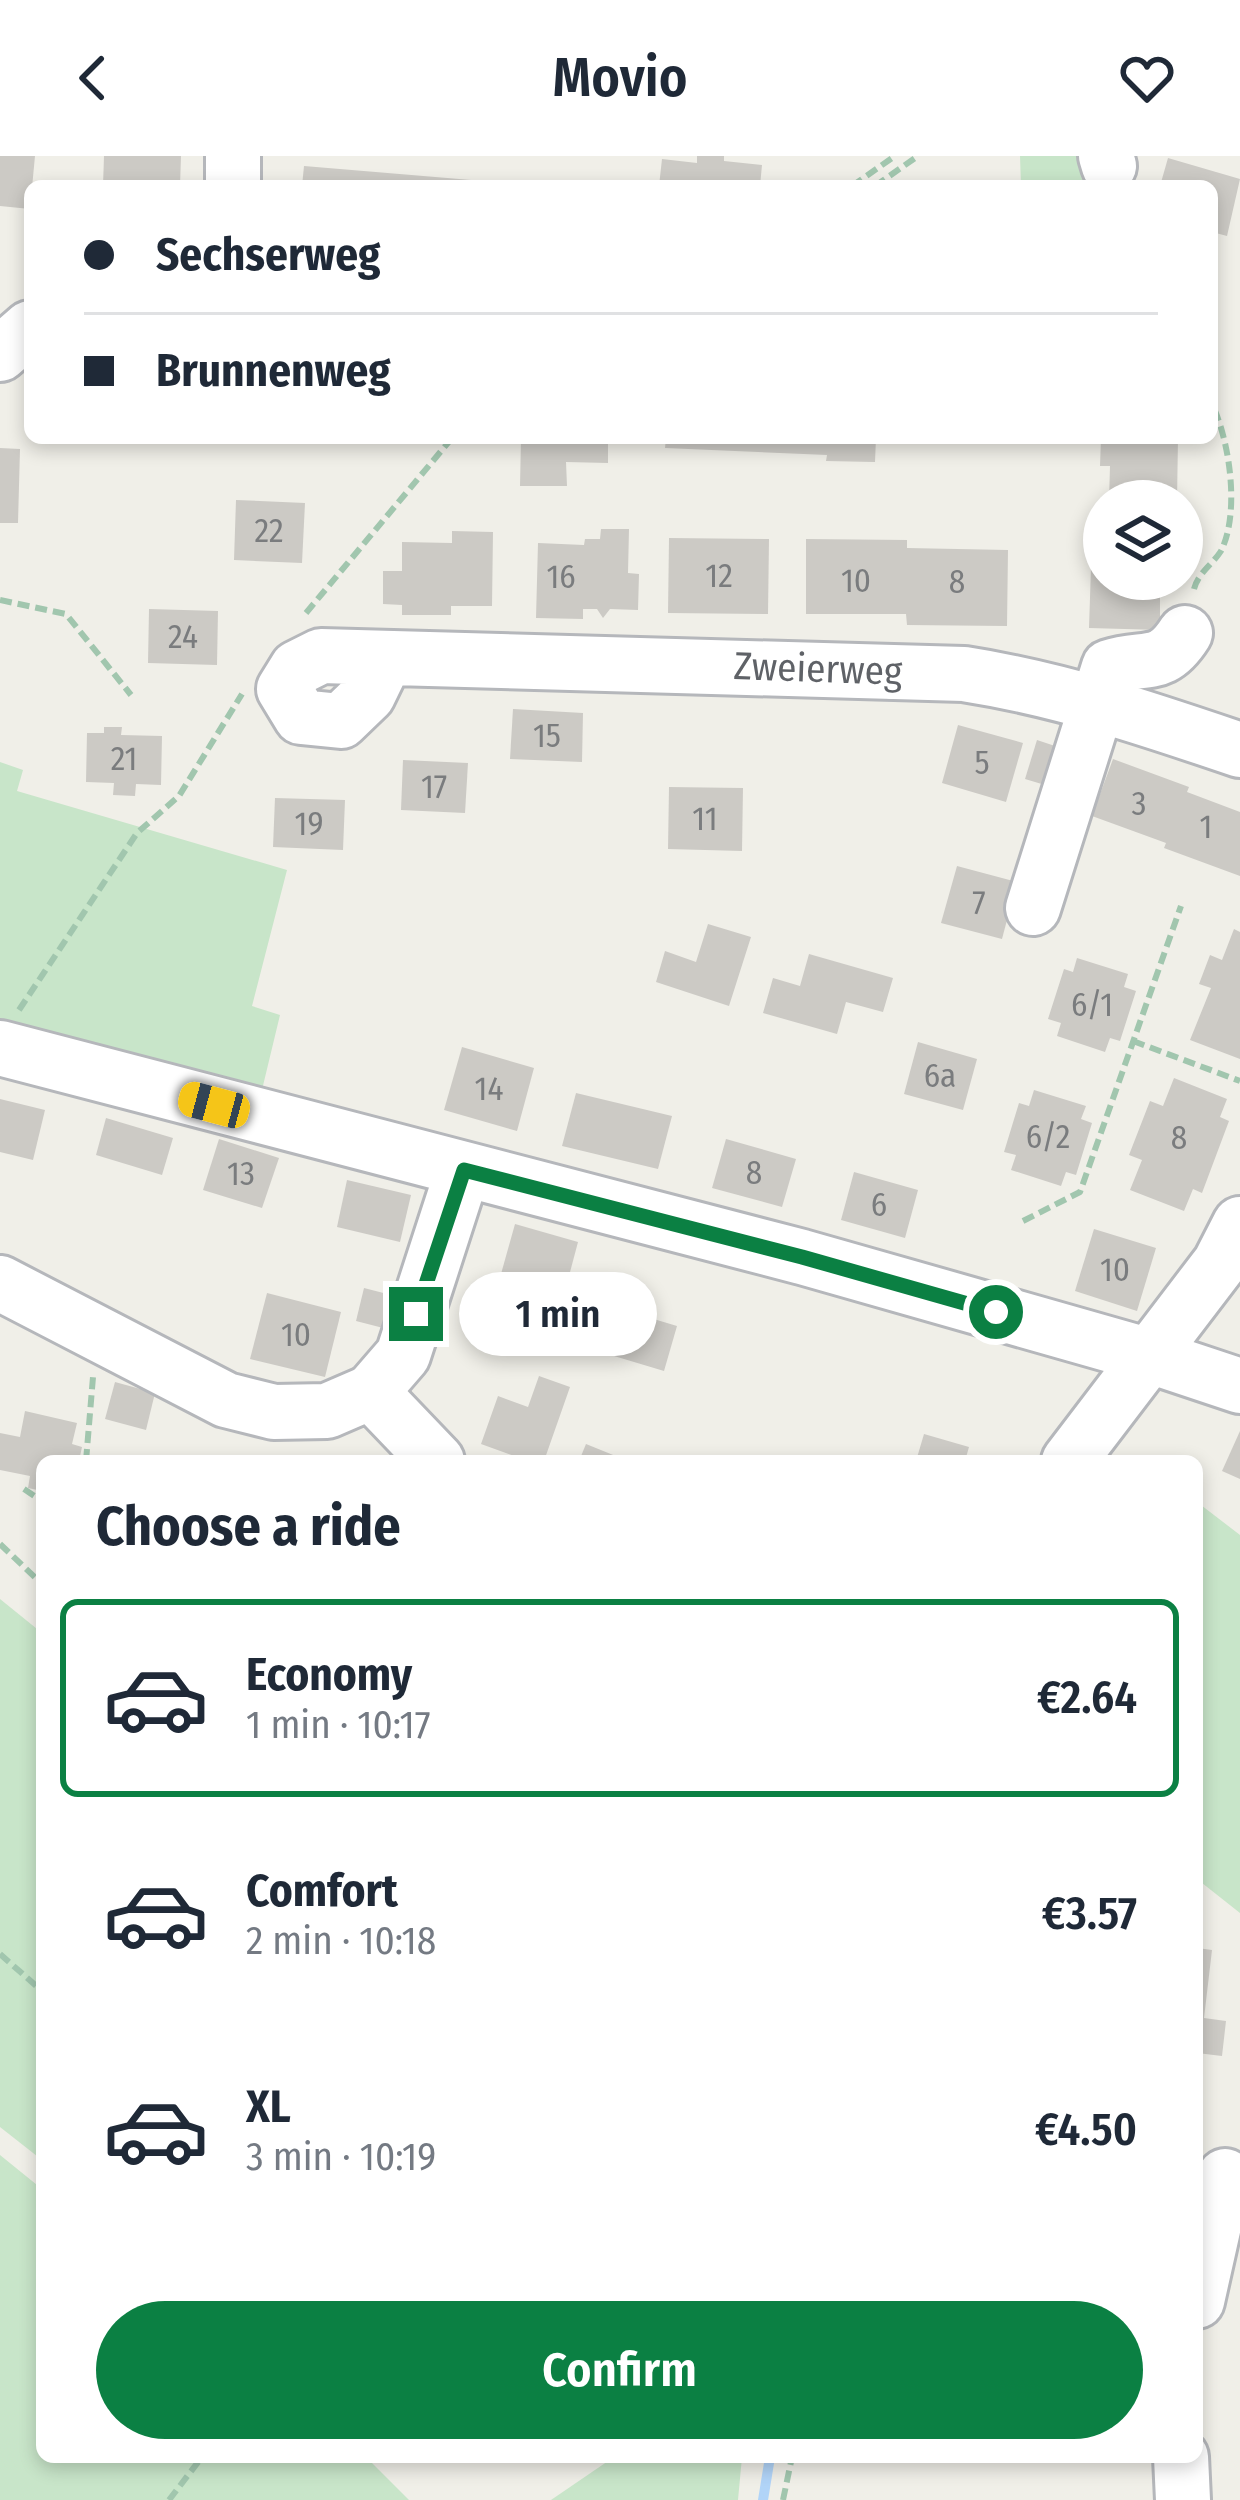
<!DOCTYPE html>
<html lang="en">
<head>
<meta charset="utf-8">
<style>
  :root { --surface:#fff; --page:#f2f2f3; --text:#1f2937; --muted:#747a83; --line:#e0e1e3; --accent:#0b8043 }
  body { margin:0; font-family:"Fira Sans Condensed",sans-serif; background:var(--page); color:var(--text); height:100vh; display:flex; flex-direction:column; font-size:45px; white-space:nowrap }
  * { box-sizing:border-box; margin:0 }
  p { font-size:39px; color:var(--muted) }
  .icon { flex:none; width:66px; height:66px; fill:none; stroke:currentColor; stroke-width:2; stroke-linecap:round; stroke-linejoin:round }
  .map { position:relative; flex:1; overflow:hidden }
  .sheet { position:absolute; left:36px; top:1299px; width:1167px; height:1008px; display:flex; flex-direction:column; background:var(--surface); border-radius:18px; box-shadow:0 6px 18px #0003 }
  .sheet>* { flex:none }
  .top-card { position:absolute; left:24px; top:24px; width:1194px; height:264px; border-radius:18px; box-shadow:0 6px 18px #0003; display:grid; align-content:center; height:264px; padding:0 60px; background:var(--surface) }
  .buttons { position:absolute; left:1083px; top:324px; display:grid; gap:24px }
  .buttons a { display:grid; place-items:center; width:120px; height:120px; border-radius:50%; background:var(--surface); box-shadow:0 6px 18px #0003; font-size:60px }
  .end { position:absolute; width:54px; height:54px; margin:-27px; border:15px solid #0b8043; background:#fff; box-shadow:0 0 0 6px #fff }
  .from { border-radius:50% }
  .bubble { position:absolute; height:84px; border-radius:42px; background:var(--surface); box-shadow:0 6px 18px #0003; font-size:39px; font-weight:600; line-height:84px; text-align:center }
  .car { position:absolute; width:36px; height:72px; margin:-36px -18px; border-radius:15px; box-shadow:0 0 9px 3px #0007; background:linear-gradient(#f5c518 24%,#345 0 40%,#f5c518 0 76%,#345 0 86%,#f5c518 0) }
  .top-card b { display:flex; align-items:center; gap:42px; height:114px; font-size:45px }
  .top-card b+b { border-top:3px solid var(--line) }
  .top-card i { width:30px; height:30px; background:var(--text) }
  ul { padding:0; list-style:none }
  li { display:flex; align-items:center; gap:36px; height:198px; margin:0 24px 18px; padding:0 36px; border:6px solid transparent; border-radius:18px }
  li div { flex:1 }
  li b { display:block; font-size:45px }
  li em { font-style:normal; font-weight:600 }
  li.active { border-color:var(--accent) }
  li>.icon { width:108px; height:108px; stroke-width:1.5 }
  h2 { padding:0 60px; font-size:54px; line-height:144px }
  .cta { display:flex; gap:24px; margin-top:auto; padding:24px 60px }
  .cta a { flex:1; height:138px; border-radius:72px; background:var(--accent); color:#fff; font-size:48px; font-weight:600; line-height:138px; text-align:center }
  header { display:flex; justify-content:space-between; align-items:center; height:156px; padding:0 60px; background:var(--surface); font-size:54px; font-weight:600 }
  .map>svg:first-child { display:block }
</style>
</head>
<body>
<header><svg class="icon" aria-label="back" viewBox="0 0 24 24"><path d="M15 5l-7 7 7 7"/></svg>Movio<svg class="icon" aria-label="heart" viewBox="0 0 24 24"><path d="M12 20l-8-8c-3-5 5-10 8-4 3-6 11-1 8 4z"/></svg></header>
<div class="map">
<svg width="1240" height="2344" viewBox="0 0 1240 2344">
  <rect width="100%" height="100%" fill="#f0efe8"/>
  <!-- green -->
  <g fill="#c8e5c9">
    <path d="M1020,0H1098L1096,30H1021Z"/>
    <path d="M0,606L23,614L17,635L287,714L252,850L280,859L261,938L0,892Z"/>
    <path d="M1197,1346L1240,1379V1757L1197,1723V1452L1201,1442L1197,1438Z"/>
    <path d="M0,1443L42,1477V2004L0,1971Z"/>
    <path d="M0,1999L42,2033V2301H366L409,2344H0Z"/>
    <path d="M614,2301H742L738,2344H551Z"/>
  </g>
  <g fill="none" stroke-linecap="round" stroke-linejoin="round">
    <!-- stream -->
    <path stroke="#b1d4f8" stroke-width="10" d="M763,2344L770,2301"/>
  </g>
  <!-- building -->
  <g fill="#cccac5">
    <path d="M0,0H35L30,53L0,50Z"/>
    <path d="M104,0H181L180,30H103Z"/>
    <path d="M697,0H724V5L762,9L760,30H659L662,3L697,7Z"/>
    <path d="M1168,2L1240,23L1227,80L1212,76V30H1160Z"/>
    <path d="M304,10L483,25V30H302Z"/>
    <path d="M521,282H608V307L566,306L567,330H520Z"/>
    <path d="M666,282H876L875,306L826,305L827,299L665,292Z"/>
    <path d="M1101,282H1178L1177,345H1109L1110,310H1100Z"/>
    <path d="M0,292L20,293L18,367H0Z"/>
    <path d="M236,344L305,347L302,407L234,404Z"/>
    <path d="M1099,362H1104V423H1160V474L1089,472L1091,411L1097,412Z"/>
    <path d="M601,373H629L628,417L639,418L638,454L610,453L603,462L597,453H583V463L536,462L538,387L584,389L585,383H600Z"/>
    <path d="M452,375L493,376L492,450H451V459H402V449L383,448V415H402V386L452,387Z"/>
    <path d="M669,382L769,383L768,458L668,457Z"/>
    <path d="M806,383L907,384V392L1008,394L1007,470L907,469L906,458H806Z"/>
    <path d="M149,453L218,455L217,509L148,507Z"/>
    <path d="M513,553L583,557L582,606L510,603Z"/>
    <path d="M958,569L1023,587L1006,646L942,627Z"/>
    <path d="M104,571H122L121,579L162,580L161,629L136,628L135,640L113,639L114,627L86,626L87,577H104Z"/>
    <path d="M1037,584L1067,594L1055,632L1025,623Z"/>
    <path d="M1113,603L1189,631L1187,636L1240,656V720L1164,692L1166,687L1092,660Z"/>
    <path d="M403,604L468,607L465,657L401,654Z"/>
    <path d="M669,631L743,632L742,695L668,693Z"/>
    <path d="M275,642L345,644L343,694L273,691Z"/>
    <path d="M957,710L1017,726L1002,783L941,767Z"/>
    <path d="M708,768L751,781L729,850L656,826L665,795L696,806Z"/>
    <path d="M1234,773L1240,776V903L1190,884L1211,832L1199,828L1210,799L1222,804Z"/>
    <path d="M809,798L893,822L883,856L846,846L837,878L763,857L773,822L800,830Z"/>
    <path d="M1077,802L1128,818L1124,831L1136,835L1120,885L1110,882L1105,896L1057,880L1061,867L1048,863L1064,813L1073,816Z"/>
    <path d="M918,886L977,903L963,954L904,938Z"/>
    <path d="M462,891L534,912L517,975L444,954Z"/>
    <path d="M1174,922L1227,943L1220,961L1229,965L1202,1037L1193,1033L1184,1055L1130,1034L1142,1004L1129,999L1150,945L1163,950Z"/>
    <path d="M1034,934L1086,950L1081,963L1092,967L1076,1019L1066,1016L1061,1030L1011,1014L1016,999L1004,996L1019,947L1029,950Z"/>
    <path d="M576,937L672,960L658,1013L562,990Z"/>
    <path d="M0,943L45,954L33,1004L0,996Z"/>
    <path d="M106,962L173,982L162,1019L96,999Z"/>
    <path d="M219,983L279,1002L262,1052L203,1034Z"/>
    <path d="M726,983L796,1003L782,1051L712,1032Z"/>
    <path d="M854,1016L918,1034L905,1082L841,1064Z"/>
    <path d="M347,1024L411,1039L400,1086L337,1071Z"/>
    <path d="M515,1068L578,1086L565,1135L501,1118Z"/>
    <path d="M1094,1073L1156,1092L1137,1155L1075,1135Z"/>
    <path d="M364,1132L399,1141L391,1174L356,1165Z"/>
    <path d="M267,1137L341,1156L325,1221L250,1203Z"/>
    <path d="M597,1146L677,1170L664,1215L584,1191Z"/>
    <path d="M539,1220L570,1231L544,1305H528L481,1288L498,1240L528,1251Z"/>
    <path d="M115,1226L155,1237L146,1274L105,1263Z"/>
    <path d="M25,1255L77,1267L72,1288L82,1291L79,1305H42V1335L28,1332L30,1320L0,1314V1277L20,1281Z"/>
    <path d="M1240,1275V1323L1222,1315Z"/>
    <path d="M924,1278L969,1291L965,1305H916Z"/>
    <path d="M586,1288L628,1305H579Z"/>
    <path d="M1197,1792L1212,1794L1204,1862L1226,1865L1222,1900L1197,1897Z"/>
  </g>
  <g fill="none" stroke-linecap="round" stroke-linejoin="round">
    <!-- minor casing -->
    <g stroke="#b5b7bb" stroke-width="60">
      <g id="minor">
        <path d="M1106,0L1109,10"/>
        <path d="M233,30V0"/>
        <path d="M0,198L30,172"/>
        <path d="M386,502L368,539L341,565L301,561L284,533L297,512L321,500L964,518C1060,533 1149,563 1240,594"/>
        <path d="M1033,752L1109,511C1145,499 1161,515 1185,477"/>
        <path d="M0,892L802,1101L1150,1200L1240,1230"/>
        <path d="M0,1127L226,1244L274,1256L327,1255L371,1236L437,1305"/>
        <path d="M371,1236L403,1199L463,1014"/>
        <path d="M1069,1305L1220,1107L1240,1068"/>
        <path d="M1197,2145L1225,2020"/>
        <path d="M1181,2301L1183,2344"/>
      </g>
    </g>
    <!-- path -->
    <g stroke="#a1c6ae" stroke-width="6" stroke-dasharray="12 6" stroke-linecap="butt">
      <path d="M852,30L895,0"/>
      <path d="M875,30L918,0"/>
      <path d="M1194,433C1198,417 1212,409 1221,395C1240,357 1230,286 1212,248"/>
      <path d="M0,444L66,458L131,539"/>
      <path d="M306,457L452,282"/>
      <path d="M19,854L137,677L179,640L242,538"/>
      <path d="M1133,885L1240,925"/>
      <path d="M1023,1065L1080,1036L1181,750"/>
      <path d="M86,1305L93,1221"/>
      <path d="M24,1333L42,1345"/>
      <path d="M0,1388L42,1428"/>
      <path d="M0,1798L42,1835"/>
      <path d="M169,2344L202,2301"/>
      <path d="M783,2344L792,2301L1140,2302"/>
    </g>
    <!-- minor -->
    <use href="#minor" stroke="#fff" stroke-width="54"/>
  </g>
  <g fill="none" stroke-linecap="round" stroke-linejoin="round">
    <!-- route -->
    <path stroke="#0b8043" stroke-width="15" d="M416,1158L464,1014L802,1101L996,1156"/>
  </g>
  <g text-anchor="middle" dominant-baseline="central" stroke-width="12" stroke-linejoin="round" paint-order="stroke">
    <!-- number labels -->
    <g font-size="33" fill="#7a7c7e">
      <text x="269" y="375">22</text>
      <text x="719" y="420">12</text>
      <text x="561" y="421">16</text>
      <text x="856" y="425">10</text>
      <text x="957" y="426">8</text>
      <text x="183" y="481">24</text>
      <text x="547" y="580">15</text>
      <text x="124" y="603">21</text>
      <text x="982" y="607">5</text>
      <text x="434" y="631">17</text>
      <text x="1139" y="648">3</text>
      <text x="705" y="663">11</text>
      <text x="309" y="668">19</text>
      <text x="1206" y="671">1</text>
      <text x="979" y="747">7</text>
      <text x="1092" y="849">6/1</text>
      <text x="940" y="920">6a</text>
      <text x="489" y="933">14</text>
      <text x="1048" y="981">6/2</text>
      <text x="1179" y="982">8</text>
      <text x="754" y="1017">8</text>
      <text x="241" y="1018">13</text>
      <text x="879" y="1049">6</text>
      <text x="1115" y="1114">10</text>
      <text x="296" y="1179">10</text>
    </g>
    <!-- street labels -->
    <g font-size="39" fill="#5f6267" stroke="#fff">
      <text transform="translate(818 513) rotate(2)">Zweierweg</text>
    </g>
  </g>
</svg>
<div class="buttons">
<a><svg class="icon" aria-label="layers" viewBox="0 0 24 24"><path d="M12 4l9 5-9 5-9-5zM3 14l9 5 9-5"/></svg></a>
</div>
<i class="end from" style="left:996px;top:1156px"></i>
<i class="end" style="left:416px;top:1158px"></i>
<div class="bubble" style="left:459px;top:1116px;width:198px">1 min</div>
<i class="car" style="left:214px;top:949px;rotate:285deg"></i>
<div class="top-card">
<b><i class="from"></i>Sechserweg</b>
<b><i></i>Brunnenweg</b>
</div>
<section class="sheet">
<h2>Choose a ride</h2>
<ul>
<li class="active"><svg class="icon" aria-label="car" viewBox="0 0 24 24"><path d="M5 17H2v-5l4-1 3-4h7l3 4 3 1v5h-3M9 17h6M6 11h13"/><circle cx="7" cy="17" r="2"/><circle cx="17" cy="17" r="2"/></svg><div><b>Economy</b><p>1 min · 10:17</p></div><em>€2.64</em></li>
<li><svg class="icon" aria-label="car" viewBox="0 0 24 24"><path d="M5 17H2v-5l4-1 3-4h7l3 4 3 1v5h-3M9 17h6M6 11h13"/><circle cx="7" cy="17" r="2"/><circle cx="17" cy="17" r="2"/></svg><div><b>Comfort</b><p>2 min · 10:18</p></div><em>€3.57</em></li>
<li><svg class="icon" aria-label="car" viewBox="0 0 24 24"><path d="M5 17H2v-5l4-1 3-4h7l3 4 3 1v5h-3M9 17h6M6 11h13"/><circle cx="7" cy="17" r="2"/><circle cx="17" cy="17" r="2"/></svg><div><b>XL</b><p>3 min · 10:19</p></div><em>€4.50</em></li>
</ul>
<div class="cta"><a>Confirm</a></div>
</section>
</div>
</body>
</html>
